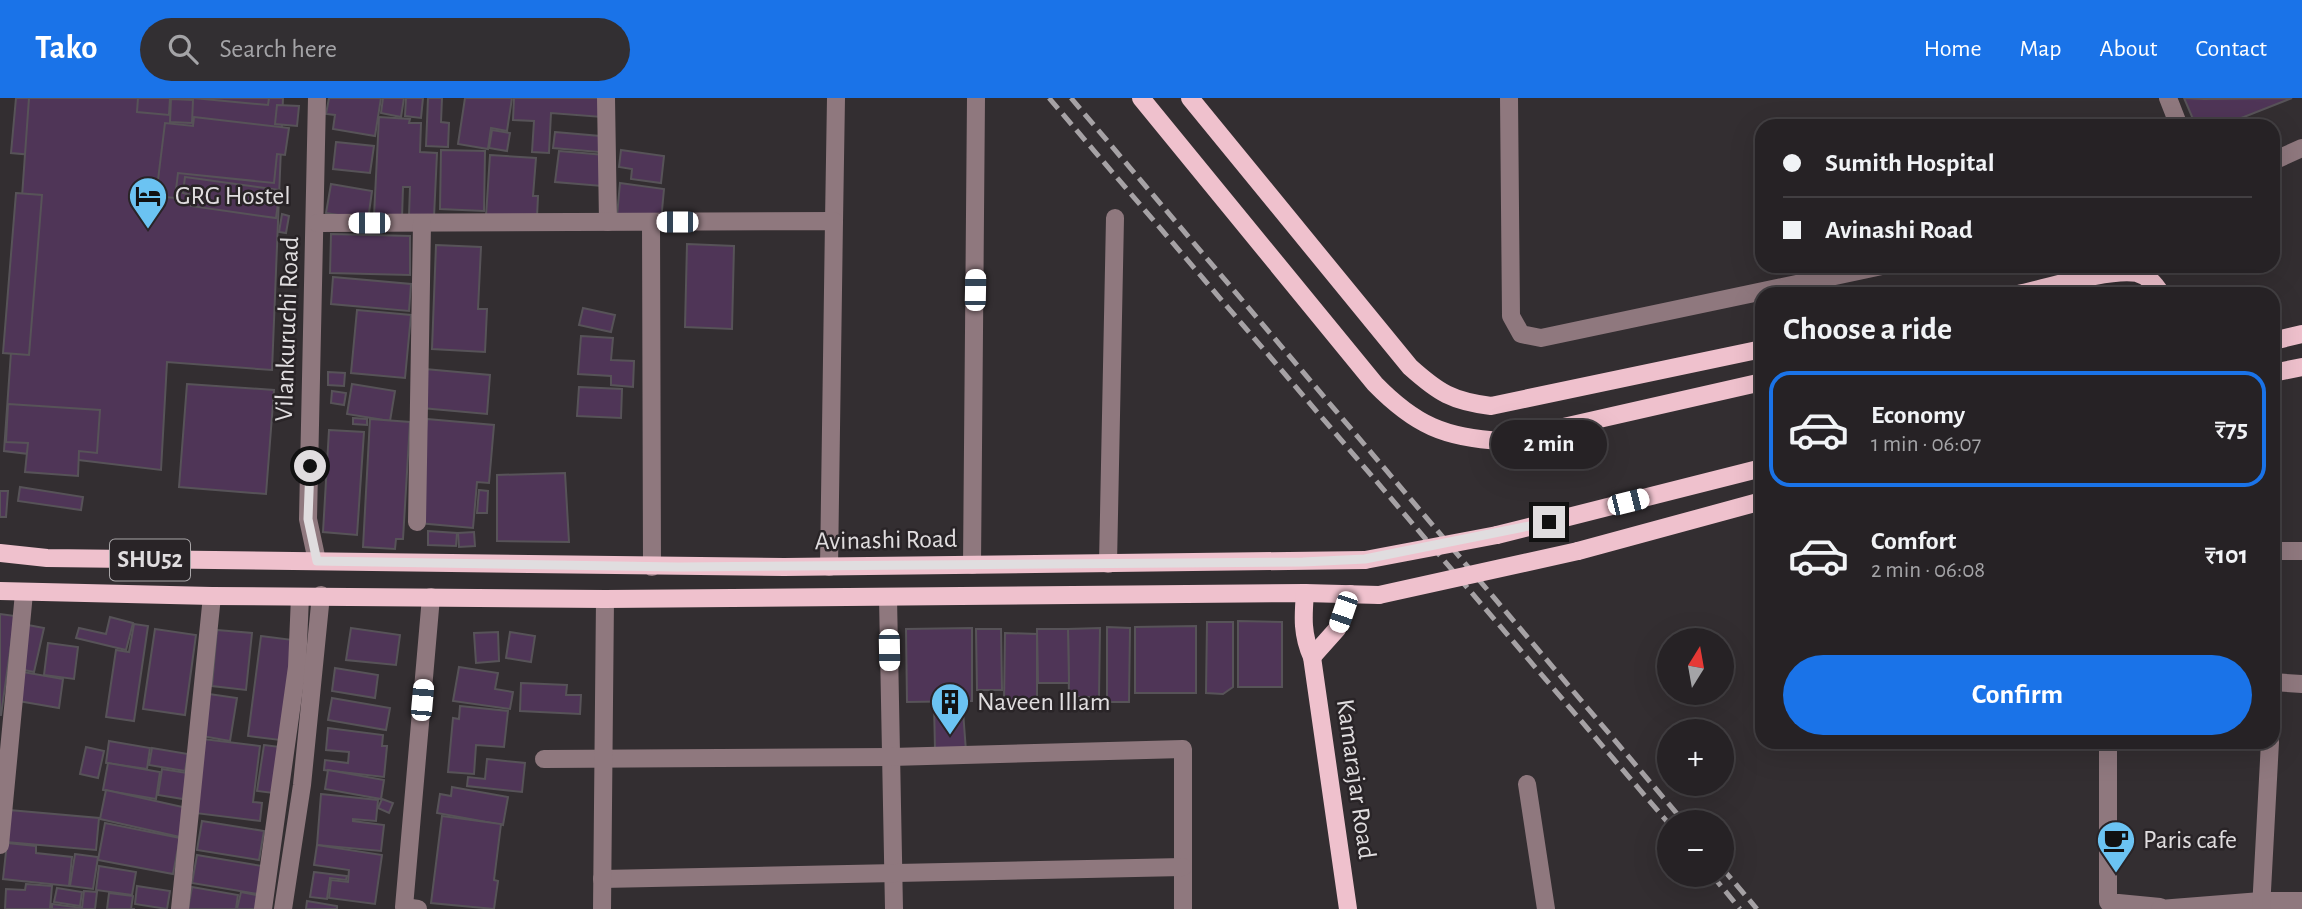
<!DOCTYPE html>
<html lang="en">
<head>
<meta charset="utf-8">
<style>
  :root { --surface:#262225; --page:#322f32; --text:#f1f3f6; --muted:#a4a4a7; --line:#423f42; --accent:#1a73e8 }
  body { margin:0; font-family:"Alegreya Sans",sans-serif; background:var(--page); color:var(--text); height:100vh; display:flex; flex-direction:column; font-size:26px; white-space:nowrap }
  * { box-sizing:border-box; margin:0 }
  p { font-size:23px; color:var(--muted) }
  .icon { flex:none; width:38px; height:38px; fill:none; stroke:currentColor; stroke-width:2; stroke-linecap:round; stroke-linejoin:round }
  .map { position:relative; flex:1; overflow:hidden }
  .drawer { position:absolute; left:1755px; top:189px; width:525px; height:462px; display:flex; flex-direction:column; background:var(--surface); border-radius:21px; box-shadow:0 7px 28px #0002,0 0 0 2px var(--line) }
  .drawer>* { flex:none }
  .guide { position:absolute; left:1755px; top:21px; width:525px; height:154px; border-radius:21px; box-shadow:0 7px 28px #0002,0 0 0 2px var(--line); display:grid; align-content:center; height:154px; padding:0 28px; background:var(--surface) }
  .needle { width:46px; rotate:11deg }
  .controls { position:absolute; left:1657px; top:530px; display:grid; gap:14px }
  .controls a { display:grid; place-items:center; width:77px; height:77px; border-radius:50%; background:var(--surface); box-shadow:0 7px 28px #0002,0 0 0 2px var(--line); font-size:35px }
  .end { position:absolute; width:32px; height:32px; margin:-16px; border:9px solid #e0dddf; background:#111; box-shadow:0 0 0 4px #111 }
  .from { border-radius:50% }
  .bubble { position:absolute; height:49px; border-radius:24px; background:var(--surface); box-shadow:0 7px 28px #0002,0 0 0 2px var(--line); font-size:23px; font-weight:600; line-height:49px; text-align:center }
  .car { position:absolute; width:21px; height:42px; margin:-21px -10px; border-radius:9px; box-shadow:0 0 5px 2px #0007; background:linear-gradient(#fff 24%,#345 0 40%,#fff 0 76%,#345 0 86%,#fff 0) }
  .guide b { display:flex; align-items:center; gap:24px; height:66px; font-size:26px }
  .guide b+b { border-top:2px solid var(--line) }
  .guide i { width:18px; height:18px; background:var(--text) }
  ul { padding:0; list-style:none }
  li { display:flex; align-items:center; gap:21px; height:116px; margin:0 14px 10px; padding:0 14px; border:4px solid transparent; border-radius:21px }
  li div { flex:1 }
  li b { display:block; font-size:26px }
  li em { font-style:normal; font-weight:600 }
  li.current { border-color:var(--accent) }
  li>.icon { width:63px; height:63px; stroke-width:1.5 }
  h2 { padding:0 28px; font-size:32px; line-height:84px }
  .action { display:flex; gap:14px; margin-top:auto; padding:14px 28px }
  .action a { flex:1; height:80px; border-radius:42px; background:var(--accent); color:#fff; font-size:28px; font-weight:600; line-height:80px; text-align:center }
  header { display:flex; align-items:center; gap:42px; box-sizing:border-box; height:98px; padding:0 35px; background:var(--accent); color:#fff }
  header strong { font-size:33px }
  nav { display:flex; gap:38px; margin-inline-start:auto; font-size:24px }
  .search { width:490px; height:63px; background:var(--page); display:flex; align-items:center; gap:18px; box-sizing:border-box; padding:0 24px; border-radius:38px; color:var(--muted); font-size:26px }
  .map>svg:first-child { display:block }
</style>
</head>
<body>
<header>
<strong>Tako</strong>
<div class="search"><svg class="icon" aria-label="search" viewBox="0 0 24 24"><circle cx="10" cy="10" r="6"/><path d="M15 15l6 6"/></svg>Search here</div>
<nav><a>Home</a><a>Map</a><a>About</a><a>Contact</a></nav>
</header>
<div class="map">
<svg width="2302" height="811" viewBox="0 0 2302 811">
  <rect width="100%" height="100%" fill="#332e31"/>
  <!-- building -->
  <g fill="#4f3557" stroke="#575358" stroke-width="2">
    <path d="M16,0H57L54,28L158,37L156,68L11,55Z"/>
    <path d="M29,0H283L272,272L167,264L161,372L4,353Z"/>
    <path d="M138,0H170L169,17L137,14Z"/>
    <path d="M193,0H269L268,7Z"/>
    <path d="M329,0H381L375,38L333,31L335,17L326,16Z"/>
    <path d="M383,0H404L401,19L381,15Z"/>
    <path d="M406,0H423L421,20L405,18Z"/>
    <path d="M428,0H442L441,24L449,25L448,49L426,48Z"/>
    <path d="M465,0H512L507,33L491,30L488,51L458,46Z"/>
    <path d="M514,0H603L602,19L551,15L549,55L532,54L534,23L513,22Z"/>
    <path d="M2184,0L2204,1L2292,0L2221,28H2196Z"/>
    <path d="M171,1L193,2L192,25L170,24Z"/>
    <path d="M277,7L299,8L297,28L275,26Z"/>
    <path d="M194,19L289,30L285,57L277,56L274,85L178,75L175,100L156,98L165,25L193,28Z"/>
    <path d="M379,19L410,21L409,25H421L420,54L437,55L434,119L409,118L410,89H403L402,120L374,118Z"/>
    <path d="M492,32L510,35L507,53L489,50Z"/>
    <path d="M555,34L600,38L599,54L553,50Z"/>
    <path d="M336,44L374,48L370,75L333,71Z"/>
    <path d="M441,52L485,53L484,113L440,111Z"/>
    <path d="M621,52L664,58L661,85L631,81L632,71L619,69Z"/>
    <path d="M559,53L605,57L602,88L555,84Z"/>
    <path d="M490,57L536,60L533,98H538L537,119L486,118Z"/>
    <path d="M185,79L280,92L276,120L191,108L192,97L183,95Z"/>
    <path d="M620,85L664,91L661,123L617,118Z"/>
    <path d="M331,86L372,93L368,122L326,115Z"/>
    <path d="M16,95L42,97L29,257L3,255Z"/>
    <path d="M282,116L289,118L286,135L279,134Z"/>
    <path d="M331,136L410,138V177L330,175Z"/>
    <path d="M687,146L734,148L732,231L685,229Z"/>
    <path d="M436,147L481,149L478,211H487L485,254L432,251Z"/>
    <path d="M333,179L411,186L409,213L331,206Z"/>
    <path d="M583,210L615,217L611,234L579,227Z"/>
    <path d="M357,212L411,217L405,280L351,275Z"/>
    <path d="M581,238L613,240L611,262L634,263L633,289L611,287V278L578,276Z"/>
    <path d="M425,271L490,277L487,316L422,310Z"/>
    <path d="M328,274L345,275L344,288L328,287Z"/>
    <path d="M187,286L274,292L266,396L179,389Z"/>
    <path d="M352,286L395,293L390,323L347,316Z"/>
    <path d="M579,289L622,291L621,320L577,318Z"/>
    <path d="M332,293L346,295L344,307L331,305Z"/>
    <path d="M8,306L100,312L97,355L79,353L78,378L25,374L28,345L6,344Z"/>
    <path d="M353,320L367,321V327L353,326Z"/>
    <path d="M370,321L410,324L403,441H396L395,451L363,449Z"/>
    <path d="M427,321L494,327L489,385L477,384L473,430L418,425Z"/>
    <path d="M329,332L364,334L357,437L323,434Z"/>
    <path d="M565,375L569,444L497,443V377Z"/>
    <path d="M20,389L83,399L81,412L18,403Z"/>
    <path d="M479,392L488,393L487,415H477Z"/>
    <path d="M0,393H8L6,419H0Z"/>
    <path d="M428,433L457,435L456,448L428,447Z"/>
    <path d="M474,434L475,448L459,449L458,435Z"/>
    <path d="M0,516L15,518L1,617H0Z"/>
    <path d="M110,519L133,525L126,552L76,540L79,530L106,536Z"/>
    <path d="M1238,523L1282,524V589H1238Z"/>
    <path d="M1207,524H1233V589L1223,596L1206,595Z"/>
    <path d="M134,526L148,528L134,623L106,619L116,552L129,554Z"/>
    <path d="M28,527L44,530L34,574L19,571Z"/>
    <path d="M1196,528V595H1135V529Z"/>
    <path d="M1107,529L1130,530L1129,604H1107Z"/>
    <path d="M351,530L400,537L396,567L346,562Z"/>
    <path d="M972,530V603L907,604L906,531Z"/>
    <path d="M1100,530L1099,599H1069L1068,531Z"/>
    <path d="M155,531L196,537L185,617L143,611Z"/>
    <path d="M976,531H1001L1002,592H977Z"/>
    <path d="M1037,531H1068L1069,585H1038Z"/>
    <path d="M217,532L252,535L246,592L212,588Z"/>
    <path d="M498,534L499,563L476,565L474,535Z"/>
    <path d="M510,534L535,538L531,564L506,560Z"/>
    <path d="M1005,535L1037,536V605H1004Z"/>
    <path d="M261,538L293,542L280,642L248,638Z"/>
    <path d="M48,545L78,549L74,581L44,577Z"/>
    <path d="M459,569L498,575L495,591L513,594L510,611L453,603Z"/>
    <path d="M335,570L378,577L375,600L332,593Z"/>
    <path d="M23,574L63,581L59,610L18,603Z"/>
    <path d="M521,585L567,587L566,597H581L580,616L520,613Z"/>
    <path d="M209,596L237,600L230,643L202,638Z"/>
    <path d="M332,600L390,610L386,632L328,622Z"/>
    <path d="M962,600L966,653L935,651L934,605Z"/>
    <path d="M460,608L508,613L504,649L476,647L474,676L448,674L453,620L459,621Z"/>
    <path d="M328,630L383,637L382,648H387L384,679L324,672L325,662L348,665L349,654L326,652Z"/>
    <path d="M203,641L260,648L253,704L262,705L260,723L195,715Z"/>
    <path d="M109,643L150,650L147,671L106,665Z"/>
    <path d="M264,647L280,649L273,695L257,693Z"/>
    <path d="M86,649L104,653L98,680L80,676Z"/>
    <path d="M152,650L188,656L185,673L149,667Z"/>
    <path d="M487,661L525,665L522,694L467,688L468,679L485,681Z"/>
    <path d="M108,665L160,674L156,701L103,692Z"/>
    <path d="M162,671L187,675L183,701L158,697Z"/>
    <path d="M328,672L384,682L381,701L325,691Z"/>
    <path d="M452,689L508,699L503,727L437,715L440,696L451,698Z"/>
    <path d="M106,692L187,710L180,739L100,721Z"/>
    <path d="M321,696L378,702L376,723L353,721V723L384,727L381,753L317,747Z"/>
    <path d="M382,701L393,705L389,715L378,710Z"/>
    <path d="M9,712L99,720L96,752L6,744Z"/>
    <path d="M442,718L501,726L494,782L498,783L494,811L431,805Z"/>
    <path d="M202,723L264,733L259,762L197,752Z"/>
    <path d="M105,725L180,740L173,776L98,762Z"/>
    <path d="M7,745L36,748V755L72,759L69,788L3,781Z"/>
    <path d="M317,747L382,757L375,806L329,800L331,782L348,784L349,772L314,767Z"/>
    <path d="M75,756L98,759L93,791L70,788Z"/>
    <path d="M197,757L262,768L258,796L192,785Z"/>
    <path d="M99,768L136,774L132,797L96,792Z"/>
    <path d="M314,774L347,778L346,782L330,780L327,801L310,799Z"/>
    <path d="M26,786L52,788L50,811H5L6,791L25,792Z"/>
    <path d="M137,788L170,793L167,811L135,806Z"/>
    <path d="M192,789L238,797L236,811H188Z"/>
    <path d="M57,790L82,794L80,808L54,804Z"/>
    <path d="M84,793L97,794L95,811H52V806L82,810Z"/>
    <path d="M241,794L261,798L258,811H237Z"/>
    <path d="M109,795L133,798L131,811H135H107Z"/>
    <path d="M307,803L337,808V811H306Z"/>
  </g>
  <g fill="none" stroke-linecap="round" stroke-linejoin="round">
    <!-- minor -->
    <g stroke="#8f787e" stroke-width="18">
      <path d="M317,0L308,421L317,463"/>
      <path d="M606,0L608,124"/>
      <path d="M1509,0L1511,218L1521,236L1541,240L1882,168"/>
      <path d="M2168,0L2179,28"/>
      <path d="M2273,63L2302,50"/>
      <path d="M834,123L836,0"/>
      <path d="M651,124L652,469"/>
      <path d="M317,125L834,123L829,469"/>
      <path d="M417,424L422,125"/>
      <path d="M2273,453H2302"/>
      <path d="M1108,466L1115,120"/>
      <path d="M972,467L976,0"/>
      <path d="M888,499L894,811"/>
      <path d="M2273,584L2302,586"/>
      <path d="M2108,644V804L2160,809"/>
      <path d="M544,661L891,659L1183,651V811"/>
      <path d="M1527,686L1546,811"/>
      <path d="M0,747L24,495"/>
      <path d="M602,781L1183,769"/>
      <path d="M180,811L212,498"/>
      <path d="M263,811L297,569L300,499"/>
      <path d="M283,811L302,687L321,497"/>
      <path d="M418,811L404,809L431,499"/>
      <path d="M602,811L605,501"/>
      <path d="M2160,811L2261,803H2302"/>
      <path d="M2261,811L2270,644"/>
    </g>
    <!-- major -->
    <g stroke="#efc1cd" stroke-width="18">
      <path d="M1141,0L1375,286C1415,327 1445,340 1502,343L1762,284"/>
      <path d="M1190,0L1410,269C1439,295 1452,303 1491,308L1762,251"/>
      <path d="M2018,196C2046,190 2110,170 2137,175C2148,178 2156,187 2161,196"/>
      <path d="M2273,243L2302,236"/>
      <path d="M2273,275L2302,269"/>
      <path d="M1497,437L1762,370"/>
      <path d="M1578,453L1762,403"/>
      <path d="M0,455L47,460L784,469L1365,462"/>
      <path d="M0,493L212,498L605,501L1305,495L1379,497"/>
      <path d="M1305,495C1303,519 1302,537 1312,559L1348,811"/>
      <path d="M1312,559L1337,531L1350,496"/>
    </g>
    <!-- rail -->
    <g stroke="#a6a2a5" stroke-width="5" stroke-dasharray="14 7" stroke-linecap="butt">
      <path d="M1049,0L1670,727"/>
      <path d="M1071,0L1684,724"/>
      <path d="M1722,770L1757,811"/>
      <path d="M1712,777L1740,811"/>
    </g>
    <!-- major-bridge -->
    <g stroke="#efc1cd" stroke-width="18">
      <path d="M1365,462L1497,437"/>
      <path d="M1379,497L1578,453"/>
    </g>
  </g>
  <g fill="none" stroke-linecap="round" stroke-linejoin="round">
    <!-- route -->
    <path stroke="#e0dddf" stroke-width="9" d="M310,368L308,421L317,463L678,469L1303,464L1365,461L1549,424"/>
  </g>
  <!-- icons -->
  <defs>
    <g id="hotel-pin" transform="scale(2.0125)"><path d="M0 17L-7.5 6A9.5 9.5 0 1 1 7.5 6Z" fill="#6bc3f2" stroke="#292427"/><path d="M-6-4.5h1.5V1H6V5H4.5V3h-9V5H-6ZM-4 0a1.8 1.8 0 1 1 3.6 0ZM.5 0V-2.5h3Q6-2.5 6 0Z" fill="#111"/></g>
    <g id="building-pin" transform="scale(2.0125)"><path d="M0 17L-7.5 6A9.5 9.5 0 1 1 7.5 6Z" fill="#6bc3f2" stroke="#292427"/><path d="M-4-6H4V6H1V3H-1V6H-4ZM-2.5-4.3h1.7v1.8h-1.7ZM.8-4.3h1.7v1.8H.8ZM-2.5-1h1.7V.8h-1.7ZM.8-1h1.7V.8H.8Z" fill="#111"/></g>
    <g id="cafe-pin" transform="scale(2.0125)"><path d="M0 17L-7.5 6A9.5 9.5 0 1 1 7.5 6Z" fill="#6bc3f2" stroke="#292427"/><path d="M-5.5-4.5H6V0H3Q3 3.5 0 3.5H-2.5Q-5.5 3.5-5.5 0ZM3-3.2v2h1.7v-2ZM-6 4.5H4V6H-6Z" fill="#111"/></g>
  </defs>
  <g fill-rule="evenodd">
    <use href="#hotel-pin" x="148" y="98"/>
    <use href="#building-pin" x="950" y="604"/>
    <use href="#cafe-pin" x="2116" y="742"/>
  </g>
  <g text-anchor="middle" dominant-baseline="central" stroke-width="5" stroke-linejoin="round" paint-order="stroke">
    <!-- shield labels -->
    <rect fill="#292427" stroke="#a9a6a8" stroke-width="2" x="110" y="441.5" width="80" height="41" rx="5"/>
    <g font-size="24" font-weight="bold" fill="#e0dddf">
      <text x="150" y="462">SHU52</text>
    </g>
    <!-- poi labels -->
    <g font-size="26" fill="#e0dddf" stroke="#292427" text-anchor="start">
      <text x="175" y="98">GRG Hostel</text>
      <text x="977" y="604">Naveen Illam</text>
      <text x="2143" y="742">Paris cafe</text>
    </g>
    <!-- street labels -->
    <g font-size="26" fill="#e0dddf" stroke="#292427">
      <text transform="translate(287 231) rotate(-88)">Vilankuruchi Road</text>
      <text transform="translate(886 442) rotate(-1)">Avinashi Road</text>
      <text transform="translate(1356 681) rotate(82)">Kamarajar Road</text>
    </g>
  </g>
</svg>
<div class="controls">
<a><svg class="needle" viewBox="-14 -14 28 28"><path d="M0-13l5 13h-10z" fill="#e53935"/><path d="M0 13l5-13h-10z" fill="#a4a4a7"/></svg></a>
<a>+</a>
<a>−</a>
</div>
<i class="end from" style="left:310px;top:368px"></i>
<i class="end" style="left:1549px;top:424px"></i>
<div class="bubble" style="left:1491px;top:322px;width:116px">2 min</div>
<i class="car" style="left:677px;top:124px;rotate:270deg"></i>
<i class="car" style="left:369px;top:125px;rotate:270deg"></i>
<i class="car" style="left:975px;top:192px;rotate:1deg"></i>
<i class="car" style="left:1628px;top:404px;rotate:76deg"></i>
<i class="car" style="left:1343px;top:514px;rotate:199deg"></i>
<i class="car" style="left:889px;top:552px;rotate:179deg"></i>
<i class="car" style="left:422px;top:602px;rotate:5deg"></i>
<div class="guide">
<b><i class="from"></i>Sumith Hospital</b>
<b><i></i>Avinashi Road</b>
</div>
<section class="drawer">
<h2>Choose a ride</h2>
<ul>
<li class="current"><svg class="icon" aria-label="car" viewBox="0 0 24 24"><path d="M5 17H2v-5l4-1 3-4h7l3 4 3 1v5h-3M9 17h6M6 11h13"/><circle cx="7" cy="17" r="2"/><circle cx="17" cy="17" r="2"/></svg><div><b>Economy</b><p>1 min · 06:07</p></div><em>₹75</em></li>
<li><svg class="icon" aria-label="car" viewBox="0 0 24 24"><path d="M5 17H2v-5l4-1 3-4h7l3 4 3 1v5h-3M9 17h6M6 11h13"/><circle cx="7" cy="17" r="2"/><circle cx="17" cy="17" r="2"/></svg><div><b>Comfort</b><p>2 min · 06:08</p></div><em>₹101</em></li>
</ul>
<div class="action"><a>Confirm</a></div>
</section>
</div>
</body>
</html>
